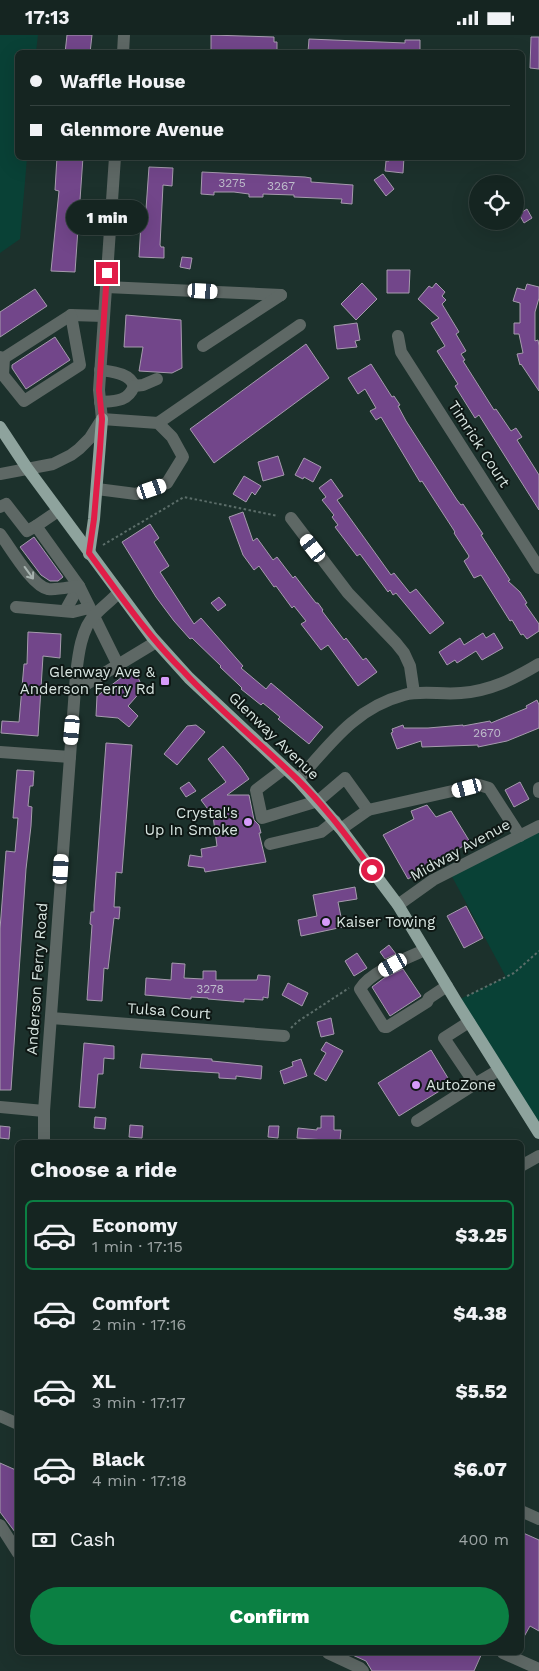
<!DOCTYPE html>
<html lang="en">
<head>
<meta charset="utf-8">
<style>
  :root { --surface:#152521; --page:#22312e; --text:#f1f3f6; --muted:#9da5a5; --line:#34423f; --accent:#0b8043 }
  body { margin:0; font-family:"Work Sans",sans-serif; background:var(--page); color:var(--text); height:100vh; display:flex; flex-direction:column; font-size:19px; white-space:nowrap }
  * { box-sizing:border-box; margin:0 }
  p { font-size:16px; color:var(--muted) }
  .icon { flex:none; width:28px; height:28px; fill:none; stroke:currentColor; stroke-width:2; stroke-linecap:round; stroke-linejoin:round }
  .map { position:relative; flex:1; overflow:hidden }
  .details { position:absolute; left:15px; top:1105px; width:509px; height:515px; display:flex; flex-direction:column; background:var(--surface); border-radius:8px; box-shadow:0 5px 20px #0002,0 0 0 1px var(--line) }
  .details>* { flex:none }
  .top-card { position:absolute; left:15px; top:15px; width:510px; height:110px; border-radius:8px; box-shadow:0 5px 20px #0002,0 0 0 1px var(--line); display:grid; align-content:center; height:110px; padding:0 15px; background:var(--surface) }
  .tools { position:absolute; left:469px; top:140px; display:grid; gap:10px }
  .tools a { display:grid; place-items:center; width:55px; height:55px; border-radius:50%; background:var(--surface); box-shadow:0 5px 20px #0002,0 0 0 1px var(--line); font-size:25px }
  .end { position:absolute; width:22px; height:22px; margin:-11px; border:6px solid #e11d48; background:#fff; box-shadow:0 0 0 2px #fff }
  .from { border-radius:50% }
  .bubble { position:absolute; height:35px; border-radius:18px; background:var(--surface); box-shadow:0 5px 20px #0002,0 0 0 1px var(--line); font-size:16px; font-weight:800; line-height:35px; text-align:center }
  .car { position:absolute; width:15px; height:30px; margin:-15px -8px; border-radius:6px; box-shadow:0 0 4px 1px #0007; background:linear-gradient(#fff 24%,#345 0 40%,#fff 0 76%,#345 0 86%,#fff 0) }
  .top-card b { display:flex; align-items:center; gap:18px; height:48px; font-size:19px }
  .top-card b+b { border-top:1px solid var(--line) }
  .top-card i { width:12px; height:12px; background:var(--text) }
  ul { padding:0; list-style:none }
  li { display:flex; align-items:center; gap:15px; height:70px; margin:0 10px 8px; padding:0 5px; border:2px solid transparent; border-radius:8px }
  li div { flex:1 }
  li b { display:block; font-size:19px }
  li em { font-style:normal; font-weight:800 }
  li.selected { border-color:var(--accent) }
  li>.icon { width:45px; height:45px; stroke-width:1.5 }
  h2 { padding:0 15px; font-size:22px; line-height:60px }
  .pay { display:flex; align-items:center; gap:12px; height:55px; padding:0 15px; font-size:19px }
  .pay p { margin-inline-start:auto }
  .button { display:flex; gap:10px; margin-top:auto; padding:10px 15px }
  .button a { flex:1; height:58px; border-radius:30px; background:var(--accent); color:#fff; font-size:20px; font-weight:800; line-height:58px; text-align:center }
  .status { display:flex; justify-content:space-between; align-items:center; height:35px; padding:0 25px; background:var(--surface); direction:ltr }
  .status svg { height:14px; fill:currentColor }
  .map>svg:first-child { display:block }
</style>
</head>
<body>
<div class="status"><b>17:13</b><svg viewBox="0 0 49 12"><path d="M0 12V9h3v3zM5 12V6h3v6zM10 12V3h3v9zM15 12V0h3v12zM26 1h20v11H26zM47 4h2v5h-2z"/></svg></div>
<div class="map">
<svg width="539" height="1636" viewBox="0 0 539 1636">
  <rect width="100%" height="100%" fill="#1c312c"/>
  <!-- green -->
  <g fill="#094136">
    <path d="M0,0H38L36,17L18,18V122L27,123L20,204L0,218Z"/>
    <path d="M539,791V1098L456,966L506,942L449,836Z"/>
  </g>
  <!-- building -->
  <g fill="#72468a" stroke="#a69bae">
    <path d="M67,0H92L90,18H65Z"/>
    <path d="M211,0L274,2V7H277V18L211,16Z"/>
    <path d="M531,2H539V34L530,33Z"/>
    <path d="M309,4L405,8V5H420V18L308,17Z"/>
    <path d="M57,122H83L75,237L51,236L59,156L55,155Z"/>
    <path d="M389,122H404L403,138L385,136L386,126H389Z"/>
    <path d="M149,132L173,133L172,151L163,150L160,210L161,212H164V223L139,222L141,188H145Z"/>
    <path d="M202,137L305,142L311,143V147L353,150L352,169L341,168L342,164L294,162V160L263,159V162H249V159L234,157H214V160L201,159Z"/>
    <path d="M383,139L394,154L386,161L374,145Z"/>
    <path d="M527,174L532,183L524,188L519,179Z"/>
    <path d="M182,222L192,223L190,234L180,232Z"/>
    <path d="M387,235H410L409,258H387Z"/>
    <path d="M362,248L377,264L356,285L341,269Z"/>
    <path d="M436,248L445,257L442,261L446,265L442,269L459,297L456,299L466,316L461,319L465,325L463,326L494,375L496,374L511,396L516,393L522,402L517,405L539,440V475L479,380L475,383L455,351L458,349L437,316L445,311L431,288L439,283L418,264L429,251L432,253Z"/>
    <path d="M527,249L539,252V263L535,277V306L538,305L539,311V356L521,329L520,330L517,319L523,318L519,299H514V288H520V268L513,266L517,253L525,255Z"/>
    <path d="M35,254L47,271L0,302V277Z"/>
    <path d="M126,280L181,285L182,333L172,338L139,336L143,312H124Z"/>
    <path d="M357,288L360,305L355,306L357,312L337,314L334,291Z"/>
    <path d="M55,302L70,325L26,354L12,333V330Z"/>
    <path d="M306,309L329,343L214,428L190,394Z"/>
    <path d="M371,329L392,362L394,361L400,370L398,371L406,386L457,465L461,470L463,469L483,499L481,500L510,545L508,546L520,557L527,568L525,569L539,589V596L527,604L523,599L521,600L512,585L510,586L481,540L474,543L464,526L468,523L469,521L454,498L455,497L422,446L420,447L381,382L376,385L370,376L376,373L365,354L358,359L348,343Z"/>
    <path d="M278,421L284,440L263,446L258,427Z"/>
    <path d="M304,423L321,432L313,447L304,442L303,444L295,440Z"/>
    <path d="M244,441L261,451L255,460L252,457L246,467L233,459Z"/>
    <path d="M331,444L343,461L337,465L391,540L394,538L410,558L416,554L444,588L430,599L396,558L393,560L390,555L388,557L360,519L357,521L335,492L338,490L332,482L334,480L322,465L326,462L319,453Z"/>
    <path d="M243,477L253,506L257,503L273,525L277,522L293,543L295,541L312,563L316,568H318L323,575L322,576L344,605L346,603L363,625L366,623L377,637L358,651L328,610L321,615L301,589L306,586L294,571L292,573L276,551L274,552L259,531L254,535L243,520L229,482Z"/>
    <path d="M150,489L159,503L154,507L169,531L160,537L194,589L201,583L243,631L241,633L266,654L271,648L323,692L309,709L278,684L280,682L263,668L261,670L241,654L242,653L238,649L220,632L221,631L192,603L190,604L174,586L156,562L122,507Z"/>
    <path d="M34,502L63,542L58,546H50L41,540L20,512Z"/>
    <path d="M219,562L226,570L218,576L211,568Z"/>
    <path d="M28,597L61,599L60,623L43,621L38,701L1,698L2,686L19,687L24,629H27Z"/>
    <path d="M483,598L486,603L494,598L503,613L482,625L476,616L457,628L455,625L447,630L439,617L460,603L464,610Z"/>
    <path d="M134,633L143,654L128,671L138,681L129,692L118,683L96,681L97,661Z"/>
    <path d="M537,665L539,670V693L507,706L478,712V710L422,712L421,706L397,714L391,698L393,697L392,694L403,690L404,693H428L463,690V691L490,686L491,688L527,673L526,671Z"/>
    <path d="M196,690L205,697L177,730L164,719L187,691Z"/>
    <path d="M106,708L132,710L122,838L116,837L114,872H120L119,884L114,883L108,934L104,933L102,966L87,965L92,890L90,889L91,877H94V870Z"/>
    <path d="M223,711L240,731L249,744L227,760H249L254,785L259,790L261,798H259L266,827L205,837L204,833L188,831L190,820L202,822L201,814L217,811L213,781L201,765L226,747L208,724Z"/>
    <path d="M17,735L34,736L33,751H30L28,771L32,772L31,791L26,834L11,1055H0V894L6,816L15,817L18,783H13Z"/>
    <path d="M189,747L196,756L186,762L180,753Z"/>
    <path d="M520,747L529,764L514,772L505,755Z"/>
    <path d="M427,770L436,782L451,776L470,807L408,844L383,800L414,784L411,776Z"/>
    <path d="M355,852L357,864L338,867L343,892L301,901L298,885L317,881L313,860Z"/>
    <path d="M466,871L483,903L464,913L447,881Z"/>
    <path d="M389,910L396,919L385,924L380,917Z"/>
    <path d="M357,918L367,933L354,941L345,926Z"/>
    <path d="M172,928L185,929L184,943L203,944V936H216V945H257L258,940L270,941L268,963L263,962V965L244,964V967L208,964V963L191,962V964L145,960L146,943L171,945Z"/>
    <path d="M403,934L421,961L390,981L372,952L384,943Z"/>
    <path d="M288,948L308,958L302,971L282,960Z"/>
    <path d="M331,983L334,999L321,1002L317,987Z"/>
    <path d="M326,1007L343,1016L326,1046L314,1039L326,1018L321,1015Z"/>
    <path d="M84,1008L114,1011V1024L104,1023L103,1039H98L95,1073L79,1072Z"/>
    <path d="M431,1015L454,1053L452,1054L446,1052L399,1081L378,1048Z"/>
    <path d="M142,1019L212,1024V1026L262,1031L261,1044L236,1041V1044L219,1043V1038L140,1033Z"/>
    <path d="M301,1024L307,1041L284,1049L280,1036L293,1031L292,1027Z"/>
    <path d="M321,1081H334V1095H341L340,1106L297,1103L298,1093L317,1095V1093H321Z"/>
    <path d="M95,1082L106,1083L105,1094L94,1093Z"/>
    <path d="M130,1090L143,1091L142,1103L129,1102Z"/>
    <path d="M0,1091L10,1092L9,1104L0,1103Z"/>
    <path d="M269,1091H279L278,1103L268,1102Z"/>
    <path d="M0,1428L18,1436V1501L0,1477Z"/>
    <path d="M521,1497L539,1505V1596L530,1591L521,1607Z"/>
    <path d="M348,1618H482L474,1636H372L366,1626Z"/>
  </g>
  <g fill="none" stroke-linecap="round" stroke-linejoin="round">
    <!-- path -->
    <g stroke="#5c6e6a" stroke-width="2" stroke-dasharray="2.5 2.5" stroke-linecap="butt">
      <path d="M103,510L184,462L278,481"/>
      <path d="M467,961L514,938L539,916"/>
      <path d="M291,993L297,987L349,953"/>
    </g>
    <!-- minor -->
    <g stroke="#5e6865" stroke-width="12">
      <path d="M123,18L124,0"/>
      <path d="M106,252L281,260"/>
      <path d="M398,301L401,317L539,533"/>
      <path d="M203,311L281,260"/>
      <path d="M0,322L4,323L71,280L104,281"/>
      <path d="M4,323L3,340L24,366L80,330L71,280"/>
      <path d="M100,335C112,337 130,338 134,351L143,350L157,344"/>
      <path d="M100,367C115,366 128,367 134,351"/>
      <path d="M158,388L300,290"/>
      <path d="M0,439L53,429L71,420L79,414L90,403L102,384L99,355L115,122"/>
      <path d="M97,454L136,459L167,448L183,422L172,402L158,388L102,384"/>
      <path d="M0,472L6,469L27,496L36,491L79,551L65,576"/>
      <path d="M291,483L348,558L396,608L404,618L410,631L414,658"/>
      <path d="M36,491L58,476"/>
      <path d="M0,499C10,512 32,551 48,554C58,555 69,552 79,551L118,630"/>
      <path d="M16,572L73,577L89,573"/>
      <path d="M75,656L156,607"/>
      <path d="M0,717L70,722"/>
      <path d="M285,733L256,755L262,783L318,766L345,743L368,775L341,794"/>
      <path d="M298,745C330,709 355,673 404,660C422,655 442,660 461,658C490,656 514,644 539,629"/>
      <path d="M539,753V757"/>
      <path d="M368,775L479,750L489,753L520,801"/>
      <path d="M270,809L321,797L335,786"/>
      <path d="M398,870L433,845L539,791"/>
      <path d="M425,915C407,923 370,937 360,954L384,992H387L427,967L429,963L447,951"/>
      <path d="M51,983L284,1001"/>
      <path d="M469,987L444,1003L475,1049L499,1035"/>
      <path d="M0,1072L44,1076"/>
      <path d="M417,1086L475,1049"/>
      <path d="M44,1108V1076L76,640C78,622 81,593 95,580C102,572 111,566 118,558"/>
      <path d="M521,1131L539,1121"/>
      <path d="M0,1381L18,1389"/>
      <path d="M521,1476L539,1484"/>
      <path d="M0,1490L18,1518"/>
      <path d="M328,1618L360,1633L363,1636"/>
      <path d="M503,1618L539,1634"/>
    </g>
    <!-- major -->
    <g stroke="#8ea39d" stroke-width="12">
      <path d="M0,392L27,433L152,602L189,643L298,745L341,794L398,870L456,966L539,1098"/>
      <path d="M89,519L94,484L102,384"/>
    </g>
  </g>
  <!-- one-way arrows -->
  <defs><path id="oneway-shaft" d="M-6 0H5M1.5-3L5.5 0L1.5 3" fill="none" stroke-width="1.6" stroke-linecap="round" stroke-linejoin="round" transform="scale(1.25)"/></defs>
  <use stroke="#a7b3af" href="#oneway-shaft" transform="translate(29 538) rotate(54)"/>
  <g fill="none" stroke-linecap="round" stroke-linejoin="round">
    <!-- route -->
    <path stroke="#e11d48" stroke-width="6" d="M107,238L99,355L102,384L100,413L94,484L89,518C119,559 148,601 184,637C219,675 260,708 297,744C325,771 348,803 372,835"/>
  </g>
  <!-- markers -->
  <g fill="#d69bfa" stroke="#0e1714" stroke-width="2">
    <rect x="160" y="641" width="10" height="10" rx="2.5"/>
    <circle cx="248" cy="787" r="5"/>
    <circle cx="326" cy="887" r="5"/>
    <circle cx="416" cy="1050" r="5"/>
  </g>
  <g text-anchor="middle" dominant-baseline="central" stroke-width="4" stroke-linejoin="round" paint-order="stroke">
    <!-- number labels -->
    <g font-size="12" fill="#bebdcb">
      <text x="232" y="148">3275</text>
      <text x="281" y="151">3267</text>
      <text x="487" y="698">2670</text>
      <text x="210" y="954">3278</text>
    </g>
    <!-- street labels -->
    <g font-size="15" fill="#d8e5e1" stroke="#0e1714">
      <text transform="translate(479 409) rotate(57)">Timrick Court</text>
      <text transform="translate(274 701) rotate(44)">Glenway Avenue</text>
      <text transform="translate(460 815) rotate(-29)">Midway Avenue</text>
      <text transform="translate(37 944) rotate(-86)">Anderson Ferry Road</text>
      <text transform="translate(169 976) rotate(4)">Tulsa Court</text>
    </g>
    <!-- poi labels -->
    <g font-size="15" fill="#d8e5e1" stroke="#0e1714" text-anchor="end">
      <text x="155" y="637">Glenway Ave &amp;<tspan x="155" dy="17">Anderson Ferry Rd</tspan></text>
      <text x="238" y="778">Crystal's<tspan x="238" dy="17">Up In Smoke</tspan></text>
      <text x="336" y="887" text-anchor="start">Kaiser Towing</text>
      <text x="426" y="1050" text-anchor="start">AutoZone</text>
    </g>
  </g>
</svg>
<div class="tools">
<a><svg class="icon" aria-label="locate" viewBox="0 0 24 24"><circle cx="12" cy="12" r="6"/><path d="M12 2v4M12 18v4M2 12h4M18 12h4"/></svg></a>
</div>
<i class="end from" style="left:372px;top:835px"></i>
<i class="end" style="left:107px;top:238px"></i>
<div class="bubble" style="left:66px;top:165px;width:82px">1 min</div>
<i class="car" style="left:203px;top:256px;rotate:93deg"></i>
<i class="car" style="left:152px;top:454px;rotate:71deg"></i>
<i class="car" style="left:313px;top:513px;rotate:322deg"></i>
<i class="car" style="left:72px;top:695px;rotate:185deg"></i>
<i class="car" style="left:467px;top:753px;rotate:255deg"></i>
<i class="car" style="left:61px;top:834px;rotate:4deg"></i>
<i class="car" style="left:393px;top:930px;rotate:241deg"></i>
<div class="top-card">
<b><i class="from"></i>Waffle House</b>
<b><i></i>Glenmore Avenue</b>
</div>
<section class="details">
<h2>Choose a ride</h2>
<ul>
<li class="selected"><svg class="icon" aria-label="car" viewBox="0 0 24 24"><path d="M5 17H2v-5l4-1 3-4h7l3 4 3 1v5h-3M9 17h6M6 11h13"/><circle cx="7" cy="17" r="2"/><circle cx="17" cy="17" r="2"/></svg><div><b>Economy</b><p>1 min · 17:15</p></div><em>$3.25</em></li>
<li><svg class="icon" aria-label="car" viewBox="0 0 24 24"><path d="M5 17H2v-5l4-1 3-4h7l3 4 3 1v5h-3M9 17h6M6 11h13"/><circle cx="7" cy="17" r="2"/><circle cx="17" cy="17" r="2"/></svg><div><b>Comfort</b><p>2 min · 17:16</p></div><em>$4.38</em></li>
<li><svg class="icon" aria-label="car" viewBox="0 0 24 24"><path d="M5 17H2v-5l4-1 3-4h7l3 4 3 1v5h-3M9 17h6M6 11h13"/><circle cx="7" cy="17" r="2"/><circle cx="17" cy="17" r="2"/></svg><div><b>XL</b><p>3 min · 17:17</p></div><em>$5.52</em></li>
<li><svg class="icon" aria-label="car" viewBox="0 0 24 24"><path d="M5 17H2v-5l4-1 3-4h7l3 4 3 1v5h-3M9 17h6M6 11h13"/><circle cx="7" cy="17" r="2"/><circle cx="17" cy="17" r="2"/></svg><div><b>Black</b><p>4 min · 17:18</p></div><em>$6.07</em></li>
</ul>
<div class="pay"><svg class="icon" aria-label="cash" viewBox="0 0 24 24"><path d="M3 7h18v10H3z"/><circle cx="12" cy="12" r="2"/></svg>Cash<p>400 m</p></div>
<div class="button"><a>Confirm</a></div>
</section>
</div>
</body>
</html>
